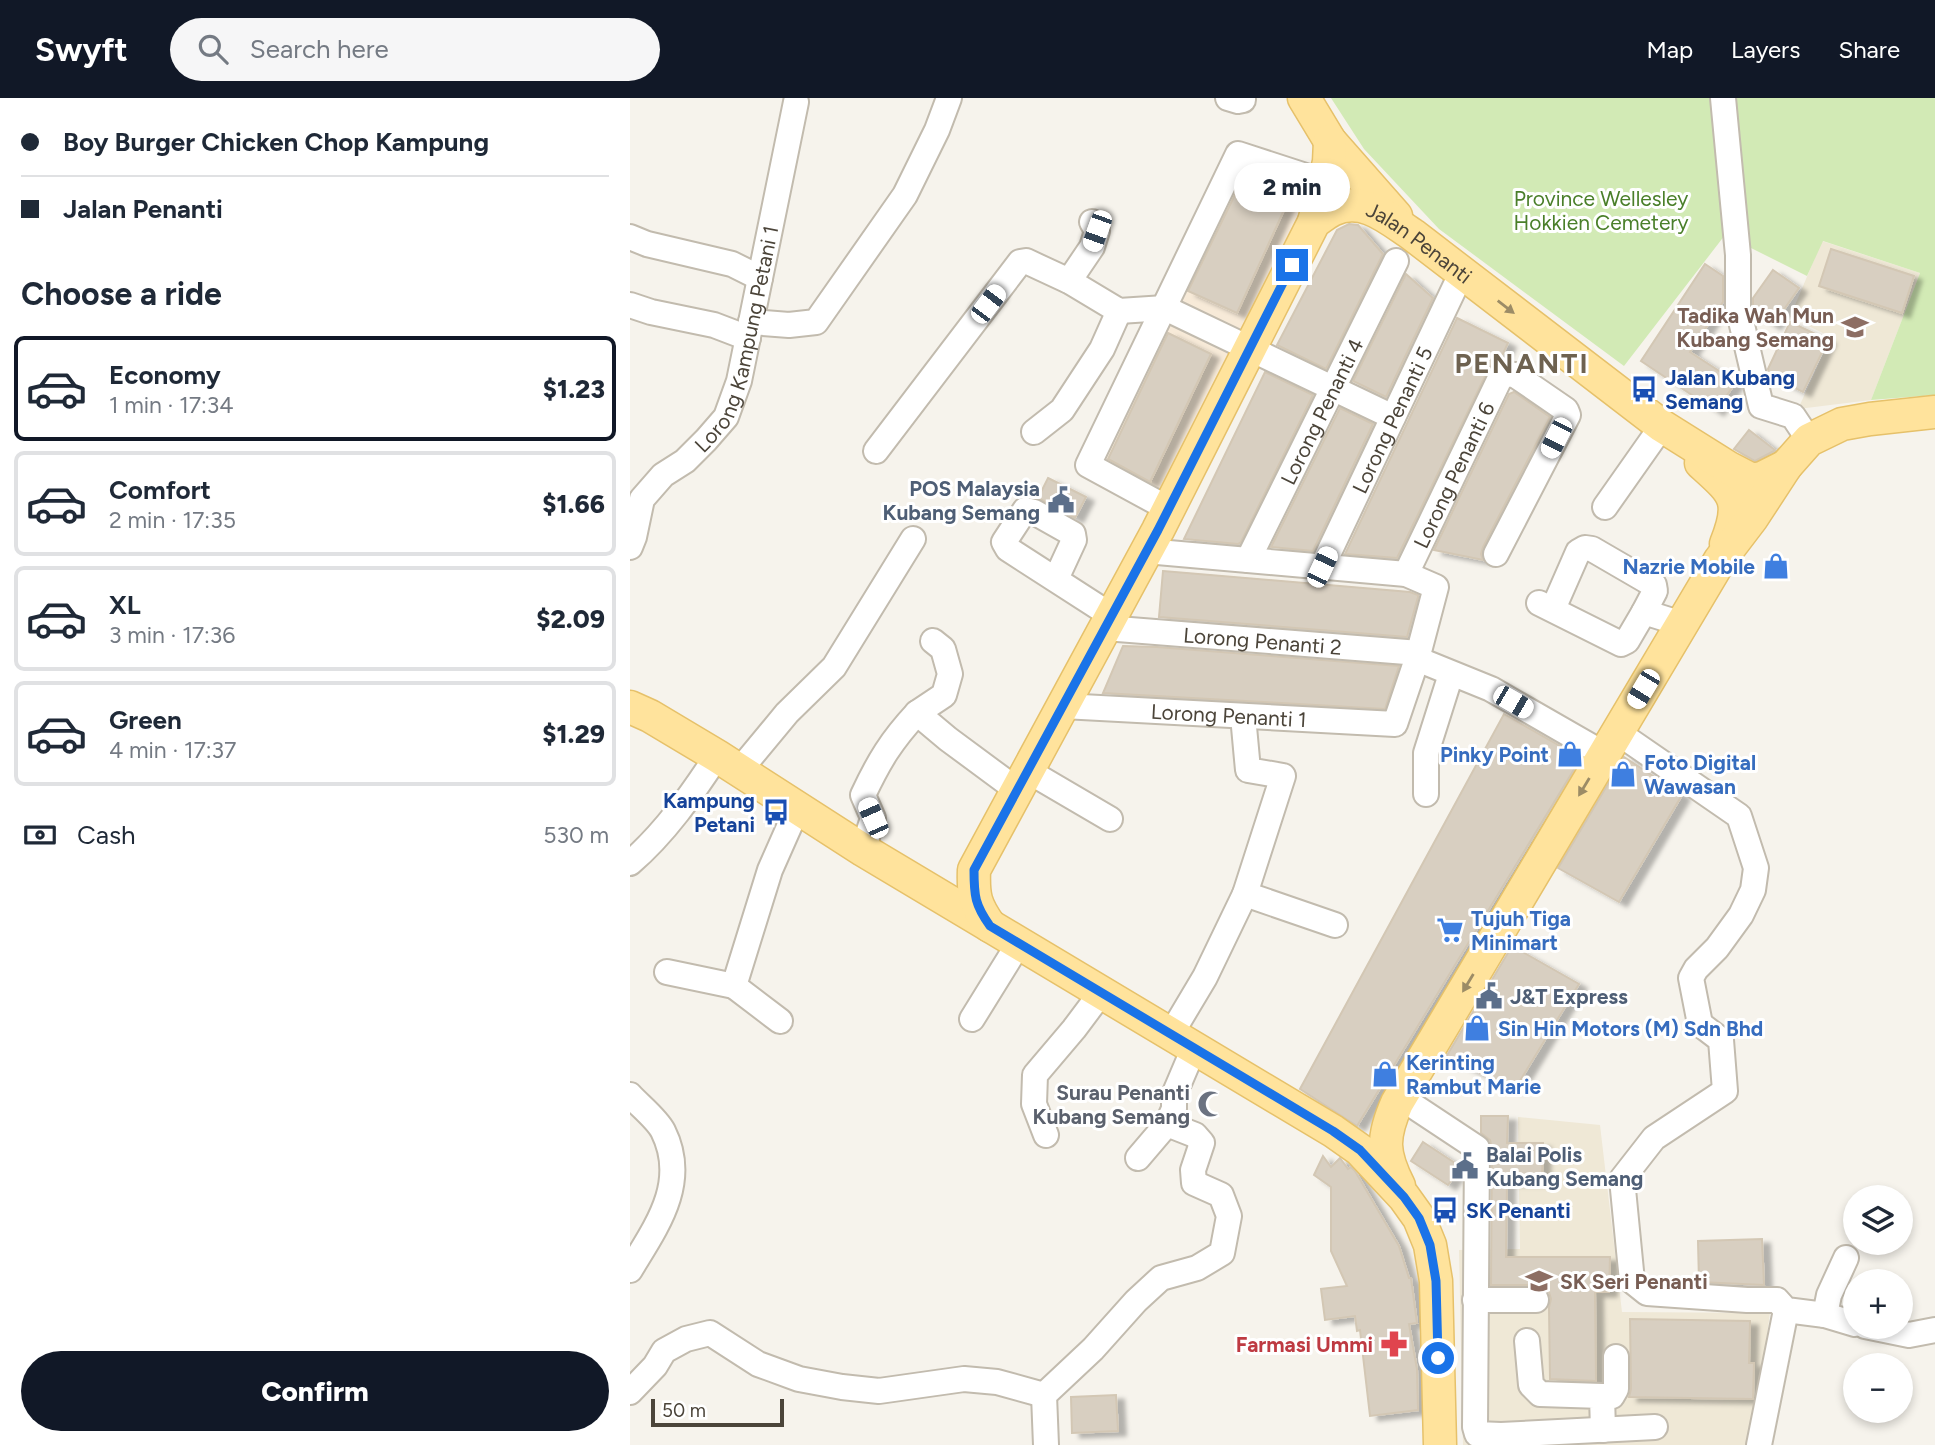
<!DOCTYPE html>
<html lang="en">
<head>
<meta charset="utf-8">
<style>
  :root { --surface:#fff; --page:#f6f6f7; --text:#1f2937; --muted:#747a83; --line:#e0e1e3; --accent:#111827 }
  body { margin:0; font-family:Figtree,sans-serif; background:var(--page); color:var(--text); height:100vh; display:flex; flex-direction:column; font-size:26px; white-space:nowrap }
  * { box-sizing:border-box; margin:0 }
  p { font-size:23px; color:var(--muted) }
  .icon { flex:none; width:38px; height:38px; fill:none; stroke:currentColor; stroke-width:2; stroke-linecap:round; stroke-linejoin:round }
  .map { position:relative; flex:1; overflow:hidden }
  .panel { display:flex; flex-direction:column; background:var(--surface); width:630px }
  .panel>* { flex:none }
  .banner { display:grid; align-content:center; height:154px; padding:0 21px; background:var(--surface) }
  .tools { position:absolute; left:1213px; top:1087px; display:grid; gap:14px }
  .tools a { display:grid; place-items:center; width:70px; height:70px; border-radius:50%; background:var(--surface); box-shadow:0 4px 10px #0003; font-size:35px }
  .scale { position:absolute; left:21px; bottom:18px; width:133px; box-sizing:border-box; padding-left:7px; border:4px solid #4b4439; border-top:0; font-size:19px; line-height:24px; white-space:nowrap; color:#4b4439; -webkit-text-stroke:5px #fff; paint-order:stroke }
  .end { position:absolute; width:32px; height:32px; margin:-16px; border:9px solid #1a73e8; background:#fff; box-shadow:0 0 0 4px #fff }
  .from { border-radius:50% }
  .bubble { position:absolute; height:49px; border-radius:24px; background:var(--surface); box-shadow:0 4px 10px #0003; font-size:23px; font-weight:800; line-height:49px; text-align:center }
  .car { position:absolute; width:21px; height:42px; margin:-21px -10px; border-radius:9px; box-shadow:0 0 5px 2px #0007; background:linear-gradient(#fff 24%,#345 0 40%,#fff 0 76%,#345 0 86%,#fff 0) }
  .banner b { display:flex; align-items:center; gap:24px; height:66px; font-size:26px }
  .banner b+b { border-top:2px solid var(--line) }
  .banner i { width:18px; height:18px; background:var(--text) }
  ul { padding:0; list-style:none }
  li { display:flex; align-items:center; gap:21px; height:105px; margin:0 14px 10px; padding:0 7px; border:4px solid var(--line); border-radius:10px }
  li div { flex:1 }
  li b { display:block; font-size:26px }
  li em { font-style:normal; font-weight:800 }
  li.on { border-color:var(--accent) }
  li>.icon { width:63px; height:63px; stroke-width:1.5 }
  h2 { padding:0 21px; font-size:32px; line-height:84px }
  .pay { display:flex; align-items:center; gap:18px; height:77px; padding:0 21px; font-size:26px }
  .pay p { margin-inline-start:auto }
  .action { display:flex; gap:14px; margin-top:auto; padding:14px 21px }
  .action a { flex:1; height:80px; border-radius:42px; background:var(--accent); color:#fff; font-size:28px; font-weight:800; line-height:80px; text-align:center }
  header { display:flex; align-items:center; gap:42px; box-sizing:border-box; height:98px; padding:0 35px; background:var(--accent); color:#fff }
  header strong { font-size:33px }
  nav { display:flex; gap:38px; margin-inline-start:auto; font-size:24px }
  .search { width:490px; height:63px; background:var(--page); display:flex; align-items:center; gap:18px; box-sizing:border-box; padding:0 24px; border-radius:38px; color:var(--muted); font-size:26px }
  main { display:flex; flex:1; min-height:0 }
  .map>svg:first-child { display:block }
</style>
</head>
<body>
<header>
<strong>Swyft</strong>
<div class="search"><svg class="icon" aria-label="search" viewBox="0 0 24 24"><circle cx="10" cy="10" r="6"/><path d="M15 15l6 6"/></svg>Search here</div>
<nav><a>Map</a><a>Layers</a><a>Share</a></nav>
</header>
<main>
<section class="panel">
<div class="banner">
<b><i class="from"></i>Boy Burger Chicken Chop Kampung</b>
<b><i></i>Jalan Penanti</b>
</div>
<h2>Choose a ride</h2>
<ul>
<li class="on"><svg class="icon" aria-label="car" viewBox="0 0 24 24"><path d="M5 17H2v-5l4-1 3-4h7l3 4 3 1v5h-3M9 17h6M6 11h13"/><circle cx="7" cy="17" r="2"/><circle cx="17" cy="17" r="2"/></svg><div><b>Economy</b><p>1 min · 17:34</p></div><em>$1.23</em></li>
<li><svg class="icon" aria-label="car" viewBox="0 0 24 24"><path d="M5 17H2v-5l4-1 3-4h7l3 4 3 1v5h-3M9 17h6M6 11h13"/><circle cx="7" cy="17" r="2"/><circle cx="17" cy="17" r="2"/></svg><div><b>Comfort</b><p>2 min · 17:35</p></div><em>$1.66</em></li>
<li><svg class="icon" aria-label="car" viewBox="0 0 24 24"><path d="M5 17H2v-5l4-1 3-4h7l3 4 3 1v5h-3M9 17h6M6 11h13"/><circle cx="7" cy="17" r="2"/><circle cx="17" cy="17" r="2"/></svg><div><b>XL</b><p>3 min · 17:36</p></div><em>$2.09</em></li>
<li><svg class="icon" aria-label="car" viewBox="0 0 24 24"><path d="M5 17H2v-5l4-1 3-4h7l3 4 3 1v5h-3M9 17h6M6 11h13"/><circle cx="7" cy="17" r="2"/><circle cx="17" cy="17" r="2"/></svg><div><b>Green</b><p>4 min · 17:37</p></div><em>$1.29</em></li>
</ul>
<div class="pay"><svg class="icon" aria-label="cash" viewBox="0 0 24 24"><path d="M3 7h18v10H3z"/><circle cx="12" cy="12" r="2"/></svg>Cash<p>530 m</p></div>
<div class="action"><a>Confirm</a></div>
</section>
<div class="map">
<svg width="1305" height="1347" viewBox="0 0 1305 1347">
  <defs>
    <filter id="shadow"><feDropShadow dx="8" dy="4.5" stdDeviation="2" flood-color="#0004"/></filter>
  </defs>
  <rect width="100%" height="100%" fill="#f6f3ec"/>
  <!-- commercial -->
  <path fill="#f7ead8" d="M606,44L687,71L670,121L524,409L448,370Z"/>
  <!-- education -->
  <g fill="#efe8d6">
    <path d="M1192,143L1290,175L1241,302L1168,311L1201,239L1160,219Z"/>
    <path d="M888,1019L970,1027L992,1214L1140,1215L1122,1347H833L829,1152L890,1151Z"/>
  </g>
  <!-- green -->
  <path fill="#d2eab5" d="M701,0H1305V297L1241,302L1290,175L1193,143L1177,178L1095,137L994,268L809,131L734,51Z"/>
  <!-- building -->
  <g fill="#d8cfc1" stroke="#d3c7b4" stroke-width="2" filter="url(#shadow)">
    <path d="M616,74L664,90L607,215L558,193Z"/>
    <path d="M719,126L728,127L753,156L696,271L647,247L707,132Z"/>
    <path d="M1201,151L1284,178L1272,215L1189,188Z"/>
    <path d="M1075,166L1093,178V204L1060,254L1106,284L1086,313L1011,263Z"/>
    <path d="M1143,172L1169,190L1143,227L1124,214L1123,208V200Z"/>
    <path d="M776,176L803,200L756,299L723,283Z"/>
    <path d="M827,220L878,245L870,262L864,264L859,270L767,460L715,456Z"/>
    <path d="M1160,224L1198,242L1173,294L1139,277L1138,271Z"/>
    <path d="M538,235L581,256L520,384L478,361Z"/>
    <path d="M635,274L683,297L611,444L608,446L554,441Z"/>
    <path d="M884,294L920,319L853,449L851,456L853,462L804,452L879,296Z"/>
    <path d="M710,310L743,326L683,453L641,449Z"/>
    <path d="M1119,332L1145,352L1144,353L1125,363L1104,351Z"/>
    <path d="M418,380L456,399L445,420L408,400Z"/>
    <path d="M533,473L780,494L788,497V499L777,539L529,519Z"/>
    <path d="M493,548L527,549L769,568L755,611L473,595Z"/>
    <path d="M874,616L951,660L727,1028L670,991Z"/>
    <path d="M994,659L1052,697L989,804L928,770Z"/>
    <path d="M882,848L949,886L885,991L816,959Z"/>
    <path d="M851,1018H878L877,1045H913L912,1083H877L876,1159H980L979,1194H965L966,1283L920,1281L919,1209L921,1201L919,1194L913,1189L906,1187H861L862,1050L860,1042L851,1035Z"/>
    <path d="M793,1044L831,1069L818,1087L781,1063Z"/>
    <path d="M693,1058L701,1069L710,1060L718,1071L721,1069L725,1073L769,1148L779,1180H781L787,1225L779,1226L787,1271L788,1312L740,1318L730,1232L727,1233L725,1218L695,1222L691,1191L717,1188L701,1153V1089L684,1077Z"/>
    <path d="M1132,1141L1134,1187L1069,1184L1068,1143Z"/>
    <path d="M1000,1221L1120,1223L1119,1265H1124L1123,1301L999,1299L1001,1291Z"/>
    <path d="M486,1297L488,1333L442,1335L441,1299Z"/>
  </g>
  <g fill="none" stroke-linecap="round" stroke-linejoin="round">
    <!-- minor casing -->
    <g stroke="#c2bbae" stroke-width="28">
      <g id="minor">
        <path d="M598,0L608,3L613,2V0"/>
        <path d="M1093,0L1108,157V210L1131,308L1163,318L1179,342"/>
        <path d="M0,139L17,146L102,166L130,180"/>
        <path d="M439,183L462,149L467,133L462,124"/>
        <path d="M0,207L21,214L84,227L118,240"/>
        <path d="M121,224L159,227L186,224L275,97L307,32L319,0"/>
        <path d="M404,334L432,312L472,251L489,213"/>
        <path d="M246,353L390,164L396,163L439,183L489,213L535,210L763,319"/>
        <path d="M975,409L1032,328"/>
        <path d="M539,411L458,367L608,56L694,84"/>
        <path id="s1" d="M0,449L4,439L12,401L33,377L55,363L76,342L96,319L109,283L166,4"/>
        <path id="s2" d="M618,462L766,163"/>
        <path id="s3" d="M692,469L832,174"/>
        <path id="s4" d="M776,476L872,276L885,277L936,312L938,317L866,456"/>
        <path d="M426,481L444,442L443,436L404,414L395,412L374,444L378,451L482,518"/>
        <path d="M909,505L991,546L997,543L1014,514L1052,526"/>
        <path d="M923,511L948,454L955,450L962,451L1024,487L1025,493L1014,514"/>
        <path id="s5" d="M475,530L789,555"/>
        <path d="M303,543L313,551L320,576L314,597L287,615L318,641L387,692"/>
        <path d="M787,561L861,591L974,656"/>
        <path id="s6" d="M433,608L765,626L787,561L806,489L776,476L516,453"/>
        <path d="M987,634L1109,718L1126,770L1123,792L1111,817L1087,850L1066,871L1061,880L1070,926L1091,942L1095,993L1024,1040L992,1081L1002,1183L1017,1195L1117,1202H1147L1156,1212L1195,1217L1225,1226"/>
        <path d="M109,673L157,615L204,569L283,441"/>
        <path d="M398,673L480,721"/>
        <path d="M796,696V655L821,576"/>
        <path d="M233,752L243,720L233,697C249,663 261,643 287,615"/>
        <path d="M0,765C35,735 62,696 87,658"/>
        <path d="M615,796L705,827"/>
        <path d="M37,874L104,888"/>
        <path d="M342,921L389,845"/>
        <path d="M150,923L104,888L140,772L167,711"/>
        <path d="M541,936L575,879L615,796L653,678L618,672L613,618"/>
        <path d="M0,997C9,1007 27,1021 33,1033C59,1085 26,1129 0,1172"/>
        <path d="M770,999L847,1050L845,1329L847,1336L871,1337"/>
        <path d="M416,1037L404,1006L405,977L444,931L471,895"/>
        <path d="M508,1060L537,1026"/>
        <path d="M845,1202H906"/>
        <path d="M1195,1217L1199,1197L1216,1160"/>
        <path d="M1235,1228L1279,1237L1305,1232"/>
        <path d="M897,1243L901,1287L910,1296L972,1298L973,1332"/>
        <path d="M0,1294L25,1268L34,1253L56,1241L80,1235L128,1266L169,1281L212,1289L249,1293L334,1281L367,1284L414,1297"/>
        <path d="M972,1298H982L986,1291V1259"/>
        <path d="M416,1347L414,1297L463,1251L506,1203L531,1180L567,1170L592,1155L599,1118L591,1097L564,1085L563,1072L572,1045L565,1037L537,1026L544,1011V997L564,950"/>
        <path d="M873,1347L871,1337L1025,1329"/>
        <path d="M1129,1347L1156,1212"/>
      </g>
    </g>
    <!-- major casing -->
    <g stroke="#e6c16a" stroke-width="35">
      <g id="major">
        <path d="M674,0L700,43L766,118"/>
        <path d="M684,124L699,64L700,43"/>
        <path d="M1071,365C1104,395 1114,401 1096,446"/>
        <path d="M0,609L20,618L87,658L233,752L703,1033L730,1052L774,1099L789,1120L800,1147L806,1183L810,1347"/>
        <path id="s7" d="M360,828C345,807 343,798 344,772L528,432L684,124C690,120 696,115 702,112C733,97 759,121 783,137L1032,328L1099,370L1122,382L1132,380L1156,368"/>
        <path d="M769,1088C752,1055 752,1039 767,1005L1090,462L1122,420L1156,368L1179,342L1212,326L1240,321L1305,314"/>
      </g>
    </g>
    <!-- minor -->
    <use href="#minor" stroke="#fff" stroke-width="24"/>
    <!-- major -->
    <use href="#major" stroke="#ffe39c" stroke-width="32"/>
  </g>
  <!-- one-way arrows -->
  <defs><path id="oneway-solid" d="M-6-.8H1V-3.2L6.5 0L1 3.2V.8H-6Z" transform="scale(1.75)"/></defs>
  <g fill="#9c8c66">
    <use href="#oneway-solid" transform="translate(876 209) rotate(38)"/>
    <use href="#oneway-solid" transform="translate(954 689) rotate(121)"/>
    <use href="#oneway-solid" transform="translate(838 885) rotate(121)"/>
  </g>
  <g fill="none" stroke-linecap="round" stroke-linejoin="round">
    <!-- route -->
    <path stroke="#1a73e8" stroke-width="9" d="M662,167L528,432L344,772C344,798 345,807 360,828L703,1033L730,1052L774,1099L789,1120L800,1147L806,1183L808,1260"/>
  </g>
  <!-- icons -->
  <defs>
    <g id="school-bare" transform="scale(2.1)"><path d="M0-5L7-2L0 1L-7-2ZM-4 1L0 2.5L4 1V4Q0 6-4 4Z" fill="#8d6e63" stroke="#fff" stroke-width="2.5" paint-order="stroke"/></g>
    <g id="bus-bare" transform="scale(2.1)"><path d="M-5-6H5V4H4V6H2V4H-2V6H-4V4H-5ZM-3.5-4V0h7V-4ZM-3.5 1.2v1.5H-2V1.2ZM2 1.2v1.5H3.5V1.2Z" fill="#1a4fb4" stroke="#fff" stroke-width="2.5" paint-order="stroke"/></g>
    <g id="civic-bare" transform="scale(2.1)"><path d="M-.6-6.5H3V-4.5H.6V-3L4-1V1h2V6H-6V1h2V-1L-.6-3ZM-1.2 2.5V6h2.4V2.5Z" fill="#5c6f8a" stroke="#fff" stroke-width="2.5" paint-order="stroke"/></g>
    <g id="shop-bare" transform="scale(2.1)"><path d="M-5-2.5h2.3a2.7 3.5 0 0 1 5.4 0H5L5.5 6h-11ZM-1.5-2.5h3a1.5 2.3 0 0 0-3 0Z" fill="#3f7fe0" stroke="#fff" stroke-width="2.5" paint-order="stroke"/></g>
    <g id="supermarket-bare" transform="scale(2.1)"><path d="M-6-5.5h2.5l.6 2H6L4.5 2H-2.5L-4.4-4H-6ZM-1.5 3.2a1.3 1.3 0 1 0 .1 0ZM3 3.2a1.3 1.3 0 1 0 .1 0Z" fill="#3f7fe0" stroke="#fff" stroke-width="2.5" paint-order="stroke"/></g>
    <g id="mosque-bare" transform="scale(2.1)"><path d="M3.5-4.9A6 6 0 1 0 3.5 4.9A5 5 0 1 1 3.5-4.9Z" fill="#6b7280" stroke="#fff" stroke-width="2.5" paint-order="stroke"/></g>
    <g id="pharmacy-bare" transform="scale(2.1)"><path d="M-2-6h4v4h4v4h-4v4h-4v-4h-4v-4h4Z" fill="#e0444e" stroke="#fff" stroke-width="2.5" paint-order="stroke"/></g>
  </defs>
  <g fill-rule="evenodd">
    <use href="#school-bare" x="1225" y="229"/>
    <use href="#bus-bare" x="1014" y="291"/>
    <use href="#civic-bare" x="431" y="402"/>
    <use href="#shop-bare" x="1146" y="468"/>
    <use href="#shop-bare" x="940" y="656"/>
    <use href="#shop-bare" x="993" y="676"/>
    <use href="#bus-bare" x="146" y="714"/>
    <use href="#supermarket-bare" x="820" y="832"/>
    <use href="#civic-bare" x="859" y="898"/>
    <use href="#shop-bare" x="847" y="930"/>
    <use href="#shop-bare" x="755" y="976"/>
    <use href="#mosque-bare" x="581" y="1006"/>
    <use href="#civic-bare" x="835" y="1068"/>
    <use href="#bus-bare" x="815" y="1112"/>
    <use href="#school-bare" x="909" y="1183"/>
    <use href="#pharmacy-bare" x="764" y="1246"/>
  </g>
  <g text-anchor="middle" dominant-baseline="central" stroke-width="6" stroke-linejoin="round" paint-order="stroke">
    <!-- park labels -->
    <g font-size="21" fill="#4a7f2a" stroke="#fff">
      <text x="971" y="100">Province Wellesley<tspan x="971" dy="24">Hokkien Cemetery</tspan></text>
    </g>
    <!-- street labels -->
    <g font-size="21" fill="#4b4439" stroke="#fff">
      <text stroke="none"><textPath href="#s7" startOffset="912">Jalan Penanti</textPath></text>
      <text stroke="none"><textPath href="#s1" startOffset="245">Lorong Kampung Petani 1</textPath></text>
      <text stroke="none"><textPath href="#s2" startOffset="166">Lorong Penanti 4</textPath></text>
      <text stroke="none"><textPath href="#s3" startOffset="163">Lorong Penanti 5</textPath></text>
      <text stroke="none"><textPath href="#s4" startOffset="110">Lorong Penanti 6</textPath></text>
      <text stroke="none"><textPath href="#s5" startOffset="158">Lorong Penanti 2</textPath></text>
      <text stroke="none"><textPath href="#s6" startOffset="166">Lorong Penanti 1</textPath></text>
    </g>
    <!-- education labels -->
    <g font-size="21" font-weight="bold" fill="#785e54" stroke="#fff" text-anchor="end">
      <text x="1204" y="217">Tadika Wah Mun<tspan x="1204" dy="24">Kubang Semang</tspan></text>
      <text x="930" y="1183" text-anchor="start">SK Seri Penanti</text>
    </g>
    <!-- transit labels -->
    <g font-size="21" font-weight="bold" fill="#164399" stroke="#fff" text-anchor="start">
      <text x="1035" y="279">Jalan Kubang<tspan x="1035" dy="24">Semang</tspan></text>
      <text x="125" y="702" text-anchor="end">Kampung<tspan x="125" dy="24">Petani</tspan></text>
      <text x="836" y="1112">SK Penanti</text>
    </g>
    <!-- service labels -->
    <g font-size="21" font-weight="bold" fill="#4e5e75" stroke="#fff" text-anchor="start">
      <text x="410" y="390" text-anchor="end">POS Malaysia<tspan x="410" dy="24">Kubang Semang</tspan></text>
      <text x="880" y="898">J&amp;T Express</text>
      <text x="856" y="1056">Balai Polis<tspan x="856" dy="24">Kubang Semang</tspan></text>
    </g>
    <!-- shop labels -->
    <g font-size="21" font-weight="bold" fill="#366cbe" stroke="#fff" text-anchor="start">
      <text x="1125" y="468" text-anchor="end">Nazrie Mobile</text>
      <text x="919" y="656" text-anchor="end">Pinky Point</text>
      <text x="1014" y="664">Foto Digital<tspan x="1014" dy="24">Wawasan</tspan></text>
      <text x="841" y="820">Tujuh Tiga<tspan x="841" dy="24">Minimart</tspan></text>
      <text x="868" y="930">Sin Hin Motors (M) Sdn Bhd</text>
      <text x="776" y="964">Kerinting<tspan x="776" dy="24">Rambut Marie</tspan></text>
    </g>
    <!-- worship labels -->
    <g font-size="21" font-weight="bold" fill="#5b616d" stroke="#fff" text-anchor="end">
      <text x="560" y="994">Surau Penanti<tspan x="560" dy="24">Kubang Semang</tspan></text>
    </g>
    <!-- health labels -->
    <g font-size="21" font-weight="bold" fill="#be3a42" stroke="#fff" text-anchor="end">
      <text x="743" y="1246">Farmasi Ummi</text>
    </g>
    <!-- district labels -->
    <g font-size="28" font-weight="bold" letter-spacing="2" fill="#6e6250" stroke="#fff">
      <text x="892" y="265">PENANTI</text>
    </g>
  </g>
</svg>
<div class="tools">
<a><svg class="icon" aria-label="layers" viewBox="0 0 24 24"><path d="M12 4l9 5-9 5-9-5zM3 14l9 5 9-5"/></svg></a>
<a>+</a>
<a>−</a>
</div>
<div class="scale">50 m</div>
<i class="end from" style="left:808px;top:1260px"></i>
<i class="end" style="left:662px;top:167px"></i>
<div class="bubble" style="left:604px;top:65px;width:116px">2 min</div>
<i class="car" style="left:467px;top:133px;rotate:200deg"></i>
<i class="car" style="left:358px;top:206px;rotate:37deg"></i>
<i class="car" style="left:926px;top:340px;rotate:207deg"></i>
<i class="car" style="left:692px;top:469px;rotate:25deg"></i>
<i class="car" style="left:1013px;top:591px;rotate:211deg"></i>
<i class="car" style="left:883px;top:604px;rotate:120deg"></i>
<i class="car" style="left:243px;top:720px;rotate:336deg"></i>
</div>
</main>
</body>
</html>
